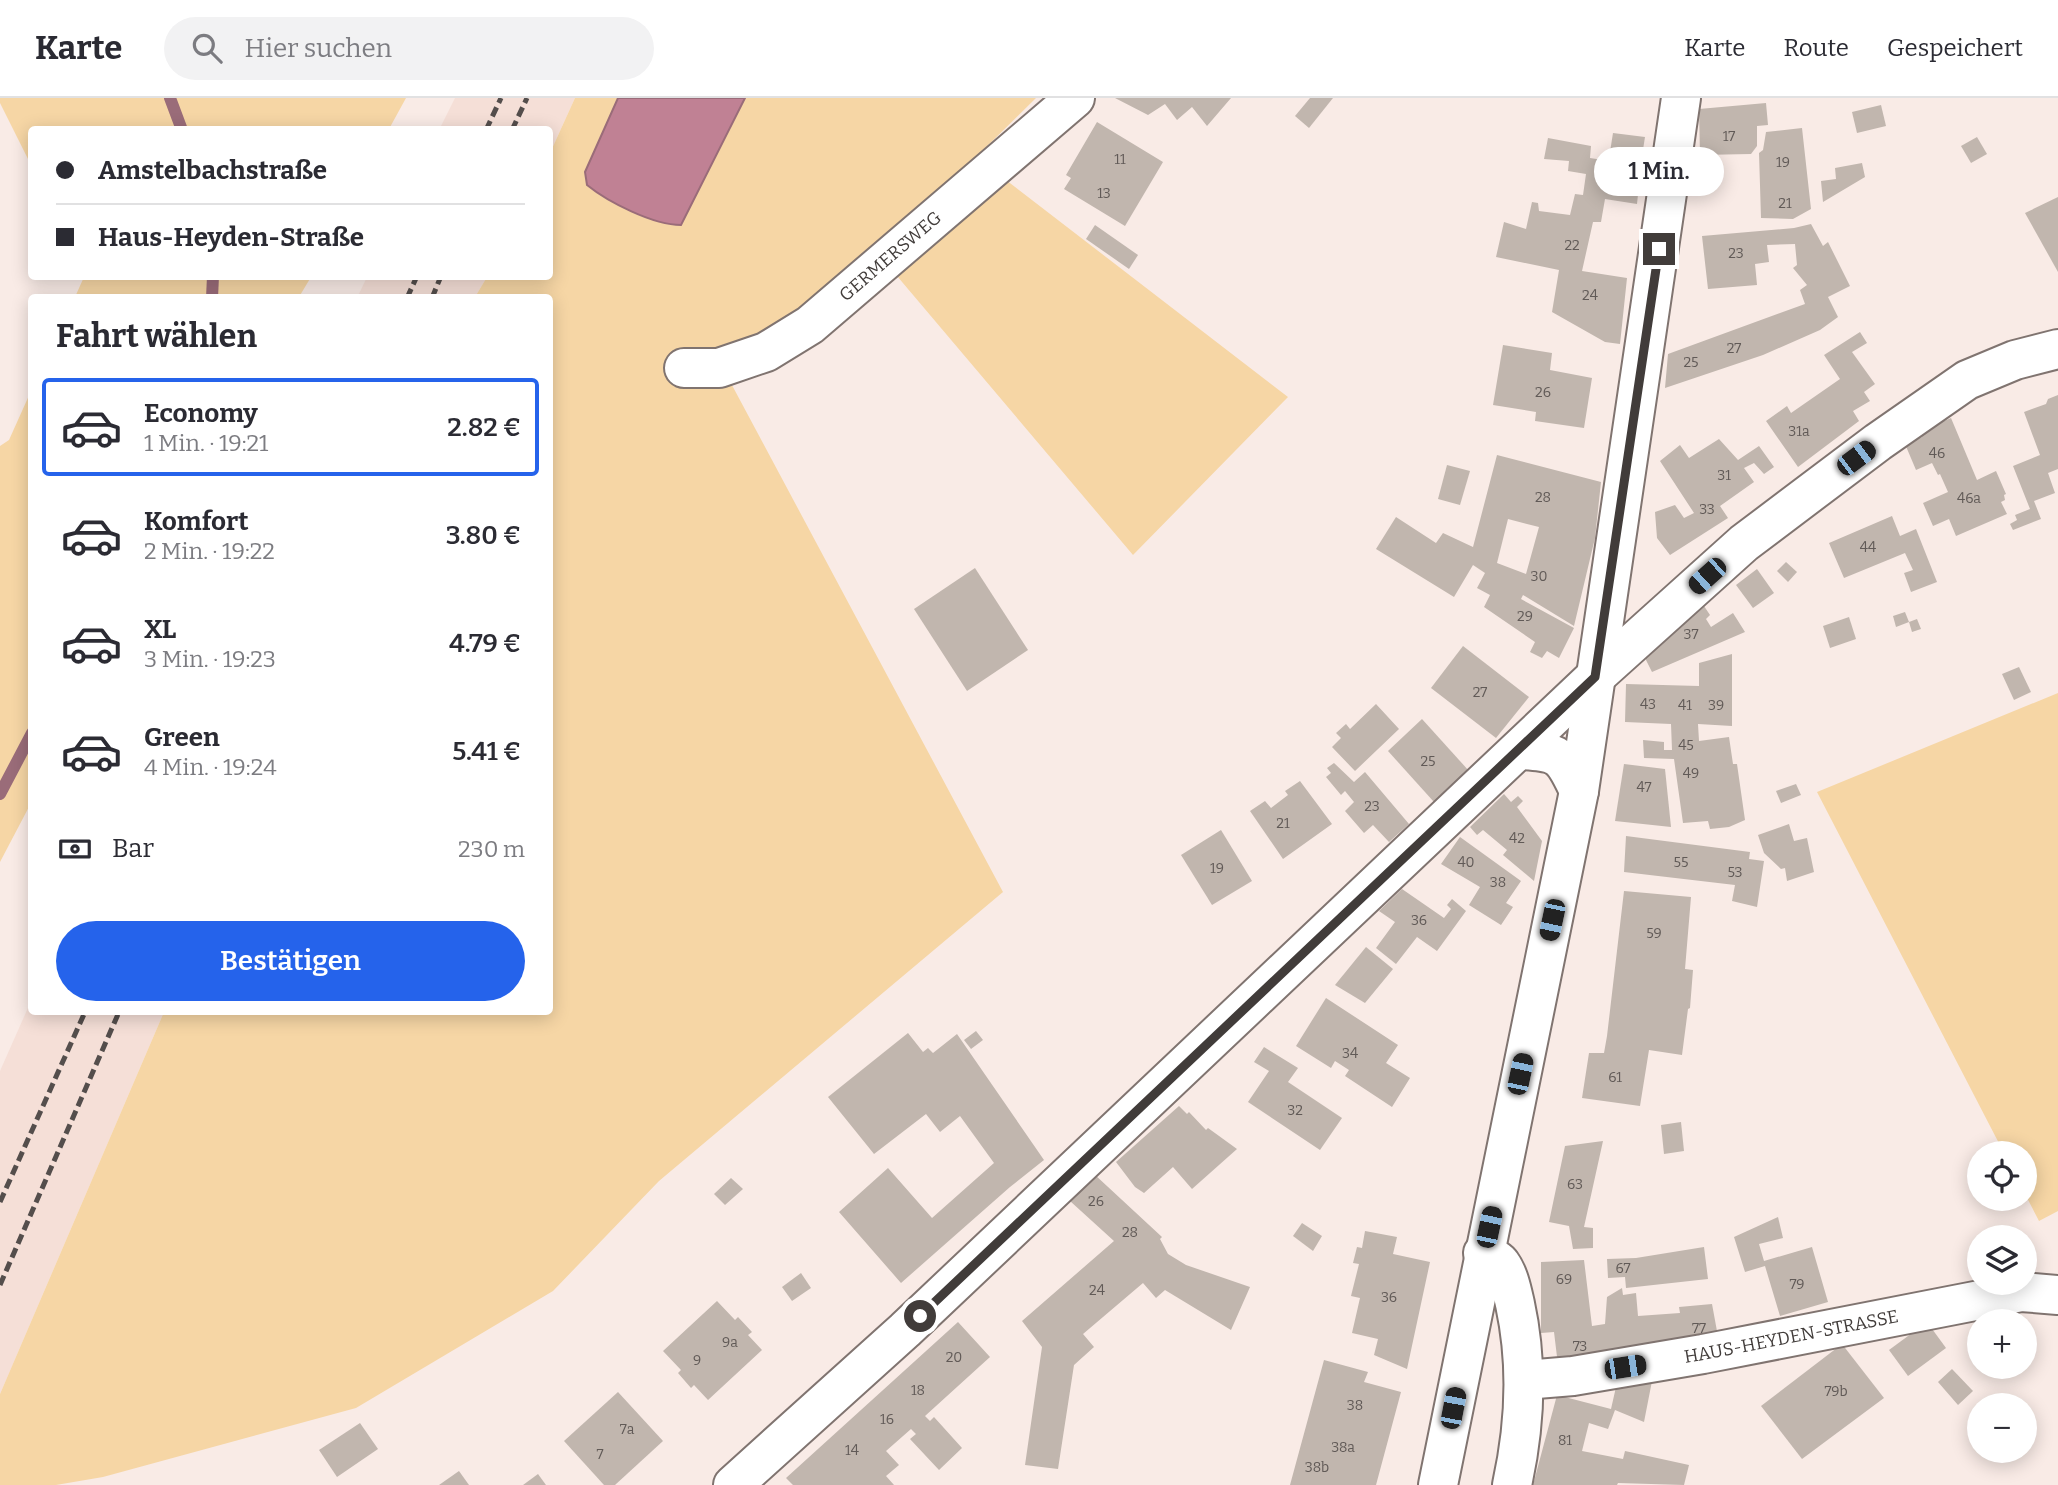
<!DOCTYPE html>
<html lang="de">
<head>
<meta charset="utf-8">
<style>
  :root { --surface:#fff; --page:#f2f2f3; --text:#2b2b33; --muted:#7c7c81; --line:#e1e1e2; --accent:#2563eb }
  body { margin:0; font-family:Bitter,serif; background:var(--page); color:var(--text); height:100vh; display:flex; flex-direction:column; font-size:26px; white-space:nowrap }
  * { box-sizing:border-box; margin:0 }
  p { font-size:23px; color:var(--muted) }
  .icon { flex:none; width:38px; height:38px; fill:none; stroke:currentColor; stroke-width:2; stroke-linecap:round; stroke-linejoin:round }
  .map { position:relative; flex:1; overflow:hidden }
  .sheet { position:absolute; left:28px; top:196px; width:525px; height:721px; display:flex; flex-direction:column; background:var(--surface); border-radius:7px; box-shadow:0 4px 18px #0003 }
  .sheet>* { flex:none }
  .hud { position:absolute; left:28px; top:28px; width:525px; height:154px; border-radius:7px; box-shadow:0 4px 18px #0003; display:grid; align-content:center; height:154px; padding:0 28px; background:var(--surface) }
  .controls { position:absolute; left:1967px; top:1043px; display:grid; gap:14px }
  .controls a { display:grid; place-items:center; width:70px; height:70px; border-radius:50%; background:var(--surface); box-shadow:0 4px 18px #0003; font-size:35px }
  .end { position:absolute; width:32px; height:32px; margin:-16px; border:9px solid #413c3a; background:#fff; box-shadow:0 0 0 4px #fff }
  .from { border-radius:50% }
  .bubble { position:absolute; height:49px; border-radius:24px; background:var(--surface); box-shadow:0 4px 18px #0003; font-size:23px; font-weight:600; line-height:49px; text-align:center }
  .car { position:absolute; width:21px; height:42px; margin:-21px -10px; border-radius:9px; box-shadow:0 0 5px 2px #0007; background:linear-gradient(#222 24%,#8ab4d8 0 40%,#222 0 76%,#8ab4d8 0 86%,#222 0) }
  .hud b { display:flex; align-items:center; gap:24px; height:66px; font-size:26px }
  .hud b+b { border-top:2px solid var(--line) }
  .hud i { width:18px; height:18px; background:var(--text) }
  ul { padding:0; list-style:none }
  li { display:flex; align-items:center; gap:21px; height:98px; margin:0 14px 10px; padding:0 14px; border:4px solid transparent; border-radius:7px }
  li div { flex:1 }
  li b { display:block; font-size:26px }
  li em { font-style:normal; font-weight:600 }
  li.selected { border-color:var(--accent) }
  li>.icon { width:63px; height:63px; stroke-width:1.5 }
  h2 { padding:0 28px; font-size:32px; line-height:84px }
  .pay { display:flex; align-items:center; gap:18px; height:77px; padding:0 28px; font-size:26px }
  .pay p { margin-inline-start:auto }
  .action { display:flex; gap:14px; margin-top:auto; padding:14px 28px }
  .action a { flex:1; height:80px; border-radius:42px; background:var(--accent); color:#fff; font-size:28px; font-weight:600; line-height:80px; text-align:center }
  header { display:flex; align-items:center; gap:42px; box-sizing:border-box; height:98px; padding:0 35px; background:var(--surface); border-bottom:2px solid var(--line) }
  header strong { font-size:33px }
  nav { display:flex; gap:38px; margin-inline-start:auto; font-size:24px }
  .search { width:490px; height:63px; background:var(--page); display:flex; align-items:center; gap:18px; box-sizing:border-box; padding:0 24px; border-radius:38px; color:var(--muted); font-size:26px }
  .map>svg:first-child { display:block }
</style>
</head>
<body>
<header>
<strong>Karte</strong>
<div class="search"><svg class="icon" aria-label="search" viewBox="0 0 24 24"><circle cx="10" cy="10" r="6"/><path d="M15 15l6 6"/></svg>Hier suchen</div>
<nav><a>Karte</a><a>Route</a><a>Gespeichert</a></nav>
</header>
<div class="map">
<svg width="2058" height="1387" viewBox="0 0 2058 1387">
  <rect width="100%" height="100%" fill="#f9ebe6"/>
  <!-- built -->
  <g fill="#f5dfd7">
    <path d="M455,0H575L550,55V32H439Z"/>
    <path d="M367,179H487L475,199L357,200Z"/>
    <path d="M31,903L32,914H164L0,1296V973Z"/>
  </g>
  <!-- green -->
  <g fill="#f6d6a5">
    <path d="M0,0H406L389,31L32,32L31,67L0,5Z"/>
    <path d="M575,0H1036L976,59L1288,299L1133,457L875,152L781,232L718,261L1003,794L659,1083L553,1193L356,1310L103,1379L56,1387H0V1296L164,914H550V200L475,199L487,179L550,178V55Z"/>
    <path d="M84,179V178L311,179L299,199H75Z"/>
    <path d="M31,293V705L0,764V348L9,342Z"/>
    <path d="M2058,595V1113L2039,1123L2025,1096V1055H2004L1817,694Z"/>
  </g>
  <!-- water -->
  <path fill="#c08194" stroke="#9a6c79" stroke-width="2" d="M618,0H745L681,127C653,127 608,104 587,87L585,74Z"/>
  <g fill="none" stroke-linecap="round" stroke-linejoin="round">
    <!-- stream -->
    <g stroke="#9a6c79" stroke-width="12">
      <path d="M170,0L182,32"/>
      <path d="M212,200L213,178"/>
      <path d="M0,696L32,635"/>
    </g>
  </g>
  <!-- building -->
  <g fill="#c1b6ae" fill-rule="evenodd">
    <path d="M1115,0H1231L1207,28L1192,9L1177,22L1165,6L1148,17Z"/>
    <path d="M1310,0H1333L1309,30L1295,18Z"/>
    <path d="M1766,5L1768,27L1757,28V48L1751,56L1700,57L1699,11Z"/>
    <path d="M1881,7L1886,28L1857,35L1852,14Z"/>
    <path d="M1097,24L1163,64L1125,128L1064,91L1071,80L1066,77Z"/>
    <path d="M1802,30L1811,111L1793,121L1761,120L1759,55L1763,52L1766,34Z"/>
    <path d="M1613,35L1645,39L1642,58L1610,54Z"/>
    <path d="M1977,39L1987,56L1971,65L1961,48Z"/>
    <path d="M1548,40L1591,48L1590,60L1641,68L1637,106L1605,101L1601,124H1593L1582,173L1627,180L1620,246L1605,244L1552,214L1559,172L1496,159L1504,124L1526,131L1532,104L1538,105L1539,113L1570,117L1575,96L1583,97L1586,76L1568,73L1569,63L1544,61Z"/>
    <path d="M1862,65L1865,79L1823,104L1821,83L1836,81L1835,70Z"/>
    <path d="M2058,99V174L2025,115Z"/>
    <path d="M1811,126L1823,148L1828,144L1850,188L1828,199L1838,219L1820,232L1763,257L1665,290L1668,256L1805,206L1800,192L1807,187L1793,170L1797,167L1795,146L1767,147L1769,164L1755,166L1757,187L1708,191L1702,138L1794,130Z"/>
    <path d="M1095,127L1138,157L1129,171L1086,141Z"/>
    <path d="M1860,234L1867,245L1852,254L1875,286L1864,294L1870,303L1853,313L1859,323L1798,369L1766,323L1787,308L1791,315L1840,281L1824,257Z"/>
    <path d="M1503,247L1552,255L1550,272L1592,280L1584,330L1535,323L1536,314L1493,307Z"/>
    <path d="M2058,297V371L2048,375L2055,395L2034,403L2041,421L2013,432L2010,426L2017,422L2015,417L2030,411L2013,368L2040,357L2024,314L2046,306L2048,301Z"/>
    <path d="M1951,320L1977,382L1996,373L2006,396L2004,397L2005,402L2001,404L2007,416L1956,438L1949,421L1933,428L1923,405L1948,394L1940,376L1938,377L1932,365L1916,372L1905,346L1922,339L1919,334Z"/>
    <path d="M1719,341L1738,362L1759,348L1774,369L1764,376L1754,365L1744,370L1754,384L1720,408L1728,420L1670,457L1657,440L1655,414L1675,407L1684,420L1694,415L1660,363L1680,347L1689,360Z"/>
    <path d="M1497,357L1601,384L1595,440L1574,528L1523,497L1521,501L1574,530L1559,560L1547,553L1542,560L1530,554L1535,544L1484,509L1490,497L1477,490L1485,475L1473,467L1454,499L1376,451L1396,419L1436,445L1443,435L1473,449ZM1508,421L1539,429L1526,476L1497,465Z"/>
    <path d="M1447,367L1470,373L1460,407L1438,401Z"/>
    <path d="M1892,418L1900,438L1916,431L1937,484L1911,494L1904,475L1913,472L1905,455L1844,480L1829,445Z"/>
    <path d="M1786,464L1797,474L1788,484L1777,473Z"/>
    <path d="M975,470L1028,552L967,593L914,511Z"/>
    <path d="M1757,471L1774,495L1753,510L1736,487Z"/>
    <path d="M1704,508L1710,517L1706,521L1711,529L1733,515L1745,534L1652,574L1646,562V551Z"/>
    <path d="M1905,514L1909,524L1896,529L1893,518Z"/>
    <path d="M1849,519L1856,541L1830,550L1823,528Z"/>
    <path d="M1917,521L1921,531L1912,534L1909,524Z"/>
    <path d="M1463,548L1529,599L1496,640L1431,590Z"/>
    <path d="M1732,556V628L1698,626L1699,643L1729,639L1733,666H1737L1745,722L1729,729L1710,731L1708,723L1683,725L1674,661L1644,660L1643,642L1664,644V652H1672L1671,626L1625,624L1626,586L1699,588V565Z"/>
    <path d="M2019,569L2031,594L2014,602L2002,576Z"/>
    <path d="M1376,606L1399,631L1355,673L1332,649L1341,640L1336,635L1346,626L1350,631Z"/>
    <path d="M1422,621L1469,673L1434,704L1388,653Z"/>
    <path d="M1334,665L1354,684L1365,674L1409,726L1389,744L1373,727L1364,735L1345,713L1354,704L1345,693L1341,697L1326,679L1331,675L1327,670Z"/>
    <path d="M1624,666L1665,671L1671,729L1615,723Z"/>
    <path d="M1300,683L1332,726L1283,761L1250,713L1265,703L1271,710L1288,697L1285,693Z"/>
    <path d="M1796,686L1801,697L1781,705L1776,693Z"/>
    <path d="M1504,696L1511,704L1518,698L1523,703L1517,709L1542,743L1534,783L1503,757L1507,752L1483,732L1477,737L1470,729Z"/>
    <path d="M1789,726L1794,743L1807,740L1814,774L1787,783L1785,770L1781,771L1764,755L1758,737Z"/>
    <path d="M1221,732L1252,783L1212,807L1181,757Z"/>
    <path d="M1626,738L1750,754L1749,761L1764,763L1757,809L1732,803L1735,787L1624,774Z"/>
    <path d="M1460,739L1521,783L1506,805L1513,809L1501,827L1469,807L1480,789L1441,766Z"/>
    <path d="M1402,791L1444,820L1451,811L1447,807L1452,801L1466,813L1437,853L1417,839L1396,866L1376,850L1395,824L1379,813Z"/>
    <path d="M1624,793L1691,799L1685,871L1693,872L1690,910L1688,911L1682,957L1649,952L1640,1008L1582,1000L1589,955H1604L1607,938Z"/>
    <path d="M1366,849L1393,871L1365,905L1335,887Z"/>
    <path d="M1326,900L1398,947L1386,965L1410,980L1392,1009L1345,978L1349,972L1335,963L1331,970L1296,948Z"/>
    <path d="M976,933L983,942L971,951L964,942Z"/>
    <path d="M908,935L923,954L928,950L933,955L957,936L1044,1062L1010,1089L901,1185L839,1114L888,1070L932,1120L994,1065L960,1018L940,1034L926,1016L874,1056L828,999Z"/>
    <path d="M1264,949L1298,970L1288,984L1342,1020L1320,1052L1248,1004L1269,973L1254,964Z"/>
    <path d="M1179,1008L1187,1016L1189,1014L1206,1032L1208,1030L1237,1051L1192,1091L1173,1069L1144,1095L1135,1089L1116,1064Z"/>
    <path d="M1681,1024L1684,1053L1664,1056L1661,1027Z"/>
    <path d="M1603,1043L1584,1129L1593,1130V1150L1573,1151L1569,1128L1549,1124L1565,1048Z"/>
    <path d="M1094,1076L1162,1139L1160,1141L1168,1156L1186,1167L1250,1189L1231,1232L1165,1192L1156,1200L1143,1185L1083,1236L1094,1249L1074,1267L1058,1371L1025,1367L1042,1249L1022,1223L1114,1143L1070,1103Z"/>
    <path d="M731,1080L743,1091L725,1107L714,1096Z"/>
    <path d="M1778,1119L1783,1140L1759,1146L1764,1163L1812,1149L1828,1204L1780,1218L1765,1168L1745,1174L1734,1139Z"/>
    <path d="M1302,1125L1322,1138L1313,1153L1293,1138Z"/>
    <path d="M1365,1133L1397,1139L1393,1156L1430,1164L1407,1271L1374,1257L1378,1241L1352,1235L1360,1200L1351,1198L1359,1166L1353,1165L1357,1149L1362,1150Z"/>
    <path d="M1704,1149L1708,1181L1626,1190L1625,1179L1608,1180L1607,1161L1636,1160Z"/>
    <path d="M1584,1162L1592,1228L1605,1226L1607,1199L1622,1190L1623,1197L1636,1195L1638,1218L1680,1215L1679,1209L1712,1206L1719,1244L1558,1267L1554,1234L1541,1235V1164Z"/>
    <path d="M801,1175L811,1190L792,1203L782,1189Z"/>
    <path d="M717,1203L735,1222L738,1219L752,1234L748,1237L762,1252L708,1302L694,1287L691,1290L678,1275L681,1272L663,1253Z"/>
    <path d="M958,1224L990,1259L925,1318L930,1323L934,1319L962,1350L939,1372L910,1341L916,1336L911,1331L886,1353L899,1367L886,1378L894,1387H793L786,1380Z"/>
    <path d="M1927,1224L1946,1250L1908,1278L1889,1252Z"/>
    <path d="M1842,1246L1884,1300L1802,1361L1761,1308Z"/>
    <path d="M1324,1262L1368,1274L1364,1284L1401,1294L1376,1387H1290Z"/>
    <path d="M1952,1271L1973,1293L1958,1307L1938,1284Z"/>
    <path d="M1652,1283L1644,1324L1615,1312L1608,1331L1589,1325L1582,1353L1623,1361L1625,1353L1689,1367L1684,1387L1618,1385L1617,1387H1533L1557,1297L1611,1311L1616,1289Z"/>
    <path d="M618,1294L663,1343L615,1387H604L564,1343Z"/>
    <path d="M360,1325L378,1351L337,1379L319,1352Z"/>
    <path d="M459,1373L469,1387H439Z"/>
    <path d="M538,1376L546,1387H523Z"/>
  </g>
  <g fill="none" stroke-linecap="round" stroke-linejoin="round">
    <!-- street casing -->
    <g stroke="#807470" stroke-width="42">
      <g id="street">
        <path id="s1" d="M684,270H719L766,254L810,227L1075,0"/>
        <path d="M1519,652C1559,654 1562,656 1579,693"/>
        <path d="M1483,1155C1489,1158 1498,1161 1501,1166C1509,1177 1512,1193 1515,1206C1528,1266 1525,1328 1512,1387"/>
        <path id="s2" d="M1524,1282L1573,1278L1703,1256L2021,1194L2058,1197"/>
        <path d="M1438,1387L1579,693L1681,0"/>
      </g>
    </g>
    <!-- secondary casing -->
    <g stroke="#807470" stroke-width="42">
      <path id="secondary" d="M733,1387L905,1232L1595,579L1744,445L1878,344L1967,282L2015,262L2058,251"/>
    </g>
    <!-- street -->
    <use href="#street" stroke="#fff" stroke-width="38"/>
    <!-- secondary -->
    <use href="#secondary" stroke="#fff" stroke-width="38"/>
    <!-- rail -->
    <g stroke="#544e4c" stroke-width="5" stroke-dasharray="10 5" stroke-linecap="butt">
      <path d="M486,32L501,0"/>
      <path d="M512,32L527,0"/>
      <path d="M407,200L417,178"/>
      <path d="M432,200L441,178"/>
      <path d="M0,1104L85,914"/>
      <path d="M0,1187L119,914"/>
    </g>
  </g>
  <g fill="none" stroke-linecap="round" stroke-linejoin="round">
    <!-- route -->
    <path stroke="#413c3a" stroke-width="9" d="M920,1218L1595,579L1659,151"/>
  </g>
  <g text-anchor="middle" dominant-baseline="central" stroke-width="7" stroke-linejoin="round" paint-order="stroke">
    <!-- number labels -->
    <g font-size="14" fill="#615a57">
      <text x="1729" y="38">17</text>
      <text x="1120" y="61">11</text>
      <text x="1783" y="64">19</text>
      <text x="1104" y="95">13</text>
      <text x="1785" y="105">21</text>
      <text x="1572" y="147">22</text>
      <text x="1736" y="155">23</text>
      <text x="1590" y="197">24</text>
      <text x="1734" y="250">27</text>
      <text x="1691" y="264">25</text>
      <text x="1543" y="294">26</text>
      <text x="1799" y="333">31a</text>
      <text x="1937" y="355">46</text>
      <text x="1724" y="377">31</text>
      <text x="1543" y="399">28</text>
      <text x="1969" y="400">46a</text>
      <text x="1707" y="411">33</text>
      <text x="1868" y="449">44</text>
      <text x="1539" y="478">30</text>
      <text x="1525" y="518">29</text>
      <text x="1691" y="536">37</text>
      <text x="1480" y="594">27</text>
      <text x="1648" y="606">43</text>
      <text x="1685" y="607">41</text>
      <text x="1716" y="607">39</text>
      <text x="1686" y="647">45</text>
      <text x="1428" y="663">25</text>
      <text x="1691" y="675">49</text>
      <text x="1644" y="689">47</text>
      <text x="1372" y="708">23</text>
      <text x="1283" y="725">21</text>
      <text x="1517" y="740">42</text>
      <text x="1466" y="764">40</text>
      <text x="1681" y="764">55</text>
      <text x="1217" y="770">19</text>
      <text x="1735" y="774">53</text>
      <text x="1498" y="784">38</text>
      <text x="1419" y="822">36</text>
      <text x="1654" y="835">59</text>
      <text x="1350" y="955">34</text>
      <text x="1615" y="979">61</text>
      <text x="1295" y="1012">32</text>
      <text x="1575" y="1086">63</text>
      <text x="1096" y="1103">26</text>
      <text x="1130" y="1134">28</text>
      <text x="1623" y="1170">67</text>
      <text x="1564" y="1181">69</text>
      <text x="1797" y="1186">79</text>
      <text x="1097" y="1192">24</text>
      <text x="1389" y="1199">36</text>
      <text x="1699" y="1230">77</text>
      <text x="730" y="1244">9a</text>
      <text x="1580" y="1248">73</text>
      <text x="954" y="1259">20</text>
      <text x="697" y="1262">9</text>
      <text x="918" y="1292">18</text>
      <text x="1836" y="1293">79b</text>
      <text x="1355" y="1307">38</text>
      <text x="887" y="1321">16</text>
      <text x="627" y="1331">7a</text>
      <text x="1565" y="1342">81</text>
      <text x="1343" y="1349">38a</text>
      <text x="852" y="1352">14</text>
      <text x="600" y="1356">7</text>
      <text x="1317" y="1369">38b</text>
    </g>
    <!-- street labels -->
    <g font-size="18" fill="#413c3a" stroke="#f9ebe6">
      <text stroke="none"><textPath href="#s1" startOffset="242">GERMERSWEG</textPath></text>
      <text stroke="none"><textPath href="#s2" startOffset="271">HAUS-HEYDEN-STRASSE</textPath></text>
    </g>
  </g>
</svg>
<div class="controls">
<a><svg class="icon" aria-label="locate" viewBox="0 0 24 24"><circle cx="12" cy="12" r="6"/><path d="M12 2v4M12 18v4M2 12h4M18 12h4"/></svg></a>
<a><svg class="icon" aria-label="layers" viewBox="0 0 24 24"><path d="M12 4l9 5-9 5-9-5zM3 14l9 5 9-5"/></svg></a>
<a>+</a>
<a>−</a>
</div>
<i class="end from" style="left:920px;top:1218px"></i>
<i class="end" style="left:1659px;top:151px"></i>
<div class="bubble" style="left:1594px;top:49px;width:130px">1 Min.</div>
<i class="car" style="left:1856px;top:360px;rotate:53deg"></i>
<i class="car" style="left:1707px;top:478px;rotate:228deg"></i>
<i class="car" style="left:1552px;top:822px;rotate:192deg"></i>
<i class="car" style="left:1520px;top:976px;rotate:12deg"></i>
<i class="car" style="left:1489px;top:1129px;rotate:12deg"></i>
<i class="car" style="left:1625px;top:1269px;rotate:81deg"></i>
<i class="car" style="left:1453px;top:1310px;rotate:11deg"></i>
<div class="hud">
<b><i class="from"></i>Amstelbachstraße</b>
<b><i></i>Haus-Heyden-Straße</b>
</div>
<section class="sheet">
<h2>Fahrt wählen</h2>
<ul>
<li class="selected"><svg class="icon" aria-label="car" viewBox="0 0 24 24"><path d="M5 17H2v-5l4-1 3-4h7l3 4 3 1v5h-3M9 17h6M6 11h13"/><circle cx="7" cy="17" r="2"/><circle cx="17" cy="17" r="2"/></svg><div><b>Economy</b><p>1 Min. · 19:21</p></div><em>2.82 €</em></li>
<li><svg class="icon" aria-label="car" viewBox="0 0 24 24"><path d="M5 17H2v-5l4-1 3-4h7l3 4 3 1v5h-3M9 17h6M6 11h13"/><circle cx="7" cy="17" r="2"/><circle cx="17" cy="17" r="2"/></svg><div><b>Komfort</b><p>2 Min. · 19:22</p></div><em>3.80 €</em></li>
<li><svg class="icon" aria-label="car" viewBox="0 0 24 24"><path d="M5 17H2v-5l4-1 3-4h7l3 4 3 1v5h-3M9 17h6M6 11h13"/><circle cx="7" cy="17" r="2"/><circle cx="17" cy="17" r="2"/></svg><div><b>XL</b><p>3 Min. · 19:23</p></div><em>4.79 €</em></li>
<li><svg class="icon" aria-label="car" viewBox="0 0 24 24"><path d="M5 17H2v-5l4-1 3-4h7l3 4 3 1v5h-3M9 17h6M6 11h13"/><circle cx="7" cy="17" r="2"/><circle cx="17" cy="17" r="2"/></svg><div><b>Green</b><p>4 Min. · 19:24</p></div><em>5.41 €</em></li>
</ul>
<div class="pay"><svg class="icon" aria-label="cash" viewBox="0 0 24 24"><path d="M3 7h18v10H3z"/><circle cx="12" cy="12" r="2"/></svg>Bar<p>230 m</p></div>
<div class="action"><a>Bestätigen</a></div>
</section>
</div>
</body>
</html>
